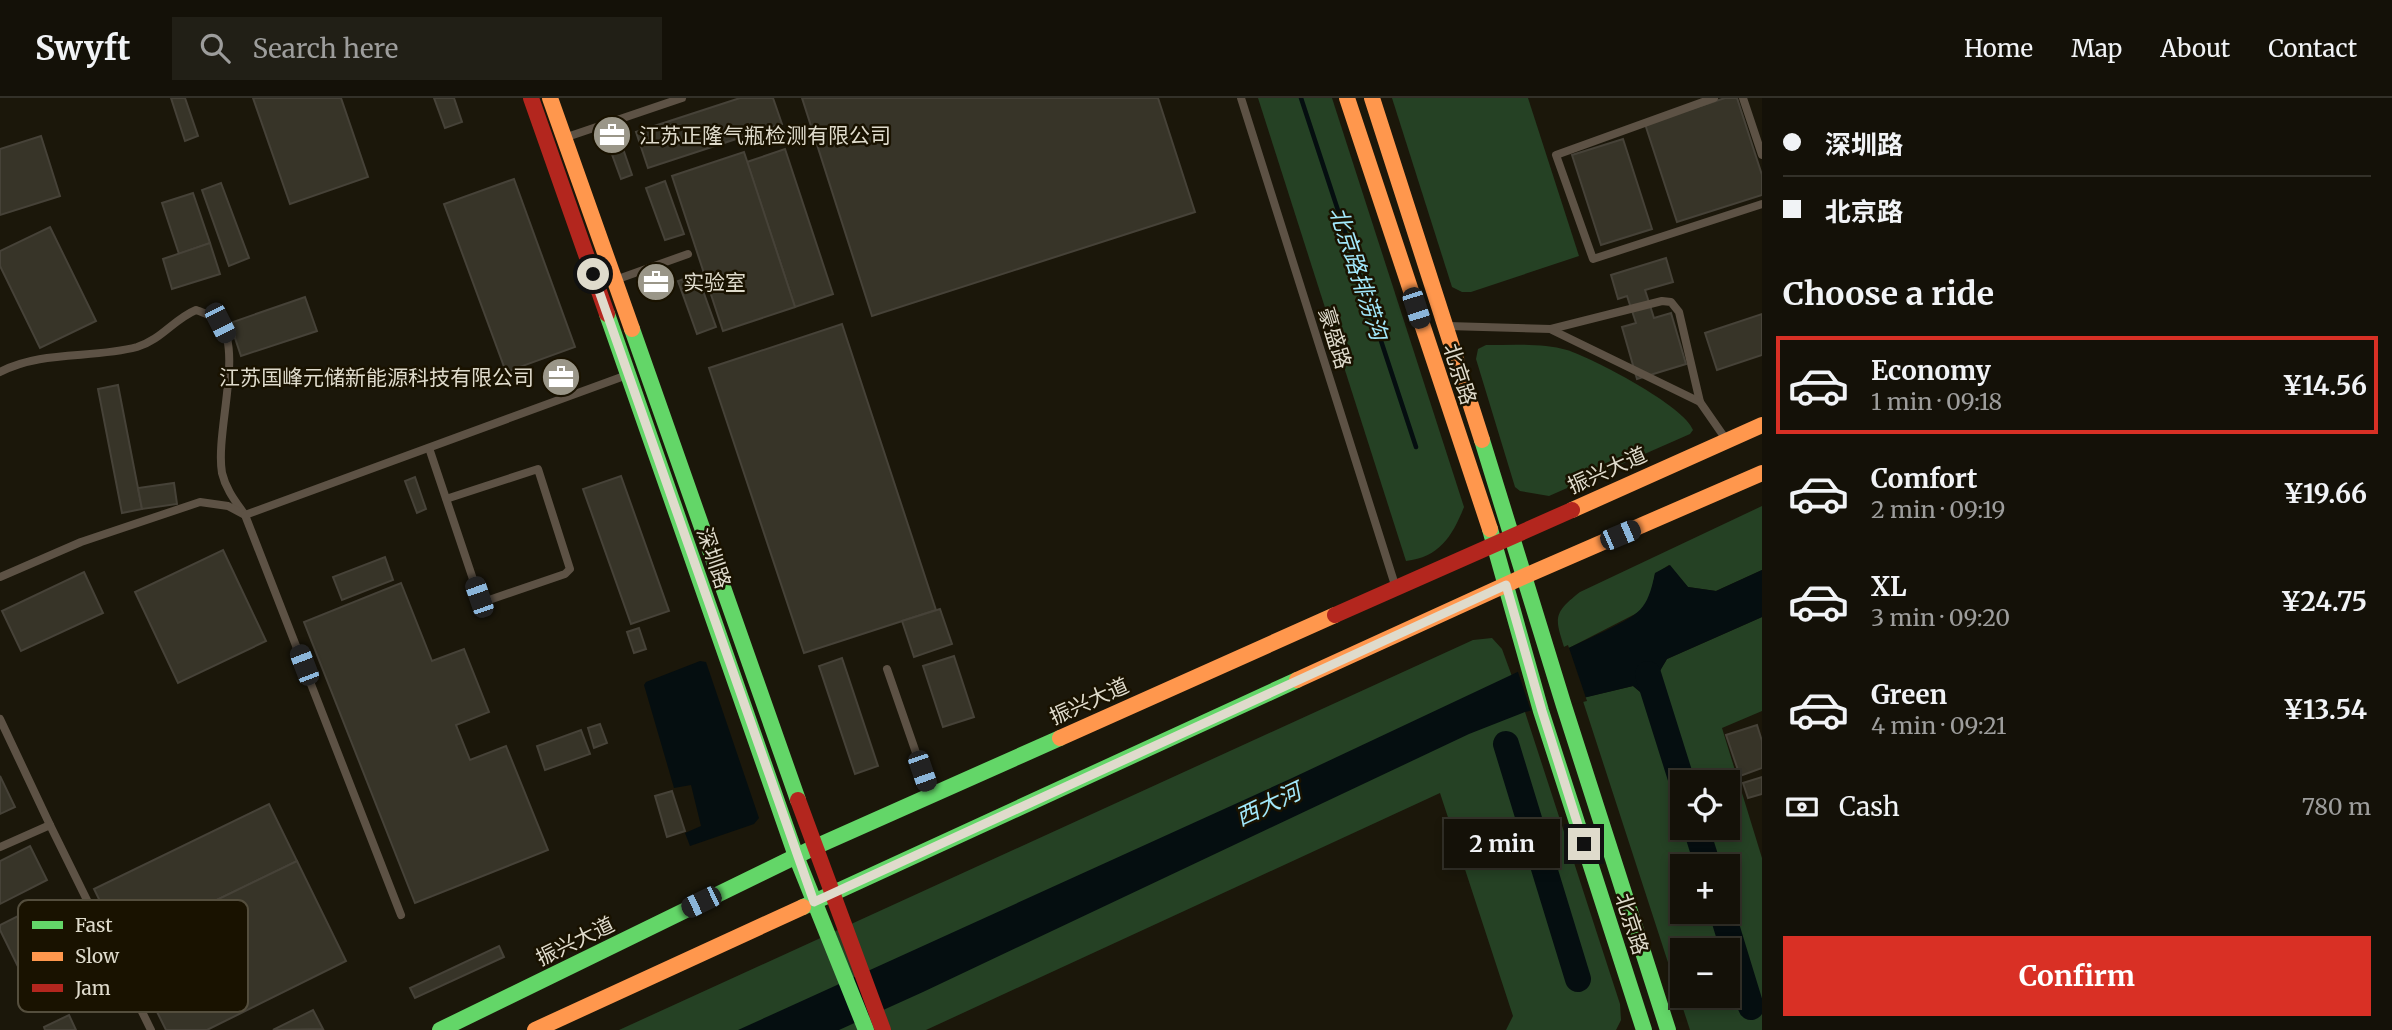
<!DOCTYPE html>
<html lang="en">
<head>
<meta charset="utf-8">
<style>
  :root { --surface:#141108; --page:#211f16; --text:#f1f3f6; --muted:#9d9d9c; --line:#333129; --accent:#d93025 }
  body { margin:0; font-family:Merriweather,"Noto Sans SC",serif; background:var(--page); color:var(--text); height:100vh; display:flex; flex-direction:column; font-size:26px; white-space:nowrap }
  * { box-sizing:border-box; margin:0 }
  p { font-size:23px; color:var(--muted) }
  .icon { flex:none; width:38px; height:38px; fill:none; stroke:currentColor; stroke-width:2; stroke-linecap:round; stroke-linejoin:round }
  .map { position:relative; flex:1; overflow:hidden }
  .side { display:flex; flex-direction:column; background:var(--surface); width:630px }
  .side>* { flex:none }
  .hud { display:grid; align-content:center; height:154px; padding:0 21px; background:var(--surface) }
  .buttons { position:absolute; left:1670px; top:672px; display:grid; gap:14px }
  .buttons a { display:grid; place-items:center; width:70px; height:70px; border-radius:0px; background:var(--surface); box-shadow:0 4px 10px #0003,0 0 0 2px var(--line); font-size:35px }
  .end { position:absolute; width:32px; height:32px; margin:-16px; border:9px solid #dfdbcc; background:#111; box-shadow:0 0 0 4px #111 }
  .from { border-radius:50% }
  .bubble { position:absolute; height:49px; border-radius:0px; background:var(--surface); box-shadow:0 4px 10px #0003,0 0 0 2px var(--line); font-size:23px; font-weight:700; line-height:49px; text-align:center }
  .car { position:absolute; width:21px; height:42px; margin:-21px -10px; border-radius:9px; box-shadow:0 0 5px 2px #0007; background:linear-gradient(#222 24%,#8ab4d8 0 40%,#222 0 76%,#8ab4d8 0 86%,#222 0) }
  .hud b { display:flex; align-items:center; gap:24px; height:66px; font-size:26px }
  .hud b+b { border-top:2px solid var(--line) }
  .hud i { width:18px; height:18px; background:var(--text) }
  ul { padding:0; list-style:none }
  li { display:flex; align-items:center; gap:21px; height:98px; margin:0 14px 10px; padding:0 7px; border:4px solid transparent; border-radius:0px }
  li div { flex:1 }
  li b { display:block; font-size:26px }
  li em { font-style:normal; font-weight:700 }
  li.on { border-color:var(--accent) }
  li>.icon { width:63px; height:63px; stroke-width:1.5 }
  h2 { padding:0 21px; font-size:32px; line-height:84px }
  .pay { display:flex; align-items:center; gap:18px; height:77px; padding:0 21px; font-size:26px }
  .pay p { margin-inline-start:auto }
  .cta { display:flex; gap:14px; margin-top:auto; padding:14px 21px }
  .cta a { flex:1; height:80px; border-radius:0px; background:var(--accent); color:#fff; font-size:28px; font-weight:700; line-height:80px; text-align:center }
  header { display:flex; align-items:center; gap:42px; box-sizing:border-box; height:98px; padding:0 35px; background:var(--surface); border-bottom:2px solid var(--line) }
  header strong { font-size:33px }
  nav { display:flex; gap:38px; margin-inline-start:auto; font-size:24px }
  .search { width:490px; height:63px; background:var(--page); display:flex; align-items:center; gap:18px; box-sizing:border-box; padding:0 24px; border-radius:0px; color:var(--muted); font-size:26px }
  main { display:flex; flex:1; min-height:0 }
  .map>svg:first-child { display:block }
</style>
</head>
<body>
<header>
<strong>Swyft</strong>
<div class="search"><svg class="icon" aria-label="search" viewBox="0 0 24 24"><circle cx="10" cy="10" r="6"/><path d="M15 15l6 6"/></svg>Search here</div>
<nav><a>Home</a><a>Map</a><a>About</a><a>Contact</a></nav>
</header>
<main>
<div class="map">
<svg width="1762" height="932" viewBox="0 0 1762 932">
  <rect width="100%" height="100%" fill="#1b170a"/>
  <!-- green -->
  <g fill="#254124" fill-rule="evenodd">
    <path d="M1258,0H1332L1464,409C1452,439 1439,459 1406,463Z"/>
    <path d="M1392,0H1528L1579,158L1471,194H1462L1452,189Z"/>
    <path d="M1486,247C1513,247 1542,245 1567,252C1592,260 1685,308 1693,332L1690,336L1549,398L1520,393L1515,389L1476,261L1478,251Z"/>
    <path d="M1762,408V472L1716,493L1688,489L1669,467L1655,476L1650,501L1639,514L1565,552C1555,520 1552,516 1580,494Z"/>
    <path d="M1762,519V613L1722,630L1762,760V932H1690L1582,600L1633,588L1658,609L1665,608L1655,580L1667,561ZM1682,684H1727V730H1682ZM1682,768H1727V814H1682ZM1682,852H1727V898H1682Z"/>
    <path d="M1492,540L1502,551L1525,614L1620,906L1621,922L1616,932H1506L1513,918L1440,695L926,932H619L1473,542Z"/>
  </g>
  <!-- water -->
  <g fill="#050e10">
    <path d="M1670,467L1688,489L1716,493L1762,472V519L1667,561L1656,580L1665,608L1658,609L1633,588L1525,614L1469,636L923,894L839,932H738L1290,681L1607,532C1640,515 1647,513 1655,475Z"/>
    <path d="M700,563L706,564L759,720L754,726L690,748L685,735L701,728L691,687L674,690L644,587L646,584Z"/>
  </g>
  <!-- pier -->
  <path fill="#1b170a" d="M1568,547L1587,603L1532,616L1517,571Z"/>
  <g fill="none" stroke-linecap="round" stroke-linejoin="round">
    <!-- stream -->
    <path stroke="#050e10" stroke-width="4.5" d="M1301,0L1416,349"/>
    <!-- river -->
    <g stroke="#050e10" stroke-width="26">
      <path d="M1648,576L1682,684"/>
      <path d="M1506,646L1578,881"/>
      <path d="M1696,730L1708,768"/>
      <path d="M1722,814L1751,909"/>
    </g>
  </g>
  <!-- building -->
  <g fill="#373428" stroke="#464238" stroke-width="2">
    <path d="M171,0H185L198,38L185,43Z"/>
    <path d="M253,0H341L368,79L290,106Z"/>
    <path d="M434,0H454L462,24L445,30Z"/>
    <path d="M740,0H773L782,26L648,70L636,34Z"/>
    <path d="M802,0H1158L1195,114L872,218Z"/>
    <path d="M1725,0H1737L1762,77V97L1677,124L1645,26Z"/>
    <path d="M618,36L632,77L621,81L606,40Z"/>
    <path d="M41,38L60,98L0,117V51Z"/>
    <path d="M1623,41L1652,131L1601,147L1572,57Z"/>
    <path d="M785,51L833,196L795,209L747,64Z"/>
    <path d="M744,54L795,209L723,233L672,78Z"/>
    <path d="M514,81L575,249L506,274L444,106Z"/>
    <path d="M665,83L684,136L665,142L646,90Z"/>
    <path d="M221,85L249,160L229,168L202,92Z"/>
    <path d="M193,95L210,145L179,156L162,105Z"/>
    <path d="M50,129L96,223L40,250L0,168V153Z"/>
    <path d="M210,145L220,176L172,191L163,161Z"/>
    <path d="M1666,160L1673,184L1645,192L1654,220L1671,215L1686,266L1637,281L1622,229L1636,225L1627,198L1618,201L1611,177Z"/>
    <path d="M697,176L716,229L697,236L678,183Z"/>
    <path d="M305,199L317,233L241,258L230,225Z"/>
    <path d="M1762,216V257L1717,272L1705,235Z"/>
    <path d="M842,226L936,512L804,555L709,270Z"/>
    <path d="M118,287L142,411L122,415L98,291Z"/>
    <path d="M621,378L669,513L631,526L583,391Z"/>
    <path d="M415,379L426,411L417,415L405,383Z"/>
    <path d="M174,385L177,406L142,411L138,390Z"/>
    <path d="M223,452L266,543L178,585L135,494Z"/>
    <path d="M385,459L393,482L342,502L333,479Z"/>
    <path d="M84,474L103,515L21,553L2,513Z"/>
    <path d="M401,485L432,563L464,551L489,614L456,627L470,662L506,648L548,752L415,805L304,524Z"/>
    <path d="M940,511L952,546L914,559L902,523Z"/>
    <path d="M639,530L646,551L634,555L627,534Z"/>
    <path d="M954,558L974,619L943,629L923,568Z"/>
    <path d="M842,560L878,668L855,676L819,568Z"/>
    <path d="M600,626L607,645L594,650L588,630Z"/>
    <path d="M1757,627L1762,643V670L1740,678L1726,637Z"/>
    <path d="M581,632L590,656L545,672L537,648Z"/>
    <path d="M0,678L15,709L0,716Z"/>
    <path d="M1762,679V696L1748,700L1743,685Z"/>
    <path d="M672,693L685,733L667,739L655,698Z"/>
    <path d="M269,706L297,763L122,848L94,791Z"/>
    <path d="M30,748L47,782L0,806V763Z"/>
    <path d="M297,763L346,863L207,932H166L124,847Z"/>
    <path d="M22,816L53,880L29,891L0,832V827Z"/>
    <path d="M499,848L504,859L415,900L410,890Z"/>
    <path d="M313,912L323,931L273,932Z"/>
    <path d="M69,917L76,932H45L44,929Z"/>
  </g>
  <g fill="none" stroke-linecap="round" stroke-linejoin="round">
    <!-- lane -->
    <g stroke="#5d5245" stroke-width="8">
      <path d="M1241,0L1395,487"/>
      <path d="M1714,0L1556,57L1593,161L1762,106"/>
      <path d="M1743,0L1762,57"/>
      <path d="M567,39L682,0"/>
      <path d="M618,181L688,156"/>
      <path d="M1448,228L1551,231L1662,203L1671,204L1679,214L1700,304L1725,340"/>
      <path d="M1552,232L1700,304"/>
      <path d="M0,274C42,252 92,261 137,249C161,242 174,221 196,212C204,215 214,218 220,225C243,253 215,336 222,375C226,392 236,404 245,417"/>
      <path d="M429,350L479,499L489,502L565,476L570,471L538,371L446,401"/>
      <path d="M0,479L81,444L200,404L228,408L243,416"/>
      <path d="M887,571L930,695"/>
      <path d="M0,621L50,727"/>
      <path d="M0,749L50,727L151,932"/>
      <path d="M401,817L245,417L627,277"/>
    </g>
    <!-- fast -->
    <g stroke="#63d668" stroke-width="16">
      <path d="M607,216L796,758L866,932"/>
      <path d="M632,231L798,702"/>
      <path d="M1482,342L1564,608L1668,932"/>
      <path d="M1490,431L1541,613L1644,932"/>
      <path d="M803,809L1297,582"/>
      <path d="M440,932L815,749L1060,640"/>
    </g>
    <!-- slow -->
    <g stroke="#ff974d" stroke-width="16">
      <path d="M550,0L632,231"/>
      <path d="M1347,0L1490,431"/>
      <path d="M1372,0L1482,342"/>
      <path d="M1572,412L1762,327"/>
      <path d="M1297,582L1525,478L1762,375"/>
      <path d="M1060,640L1335,517"/>
      <path d="M535,932L803,809"/>
    </g>
    <!-- jam -->
    <g stroke="#b3261e" stroke-width="16">
      <path d="M531,0L607,216"/>
      <path d="M1335,517L1572,412"/>
      <path d="M798,702L883,932"/>
    </g>
  </g>
  <g fill="none" stroke-linecap="round" stroke-linejoin="round">
    <!-- route -->
    <path stroke="#dfdbcc" stroke-width="9" d="M593,176L814,804L1506,487L1542,613L1584,746"/>
  </g>
  <!-- icons -->
  <defs>
    <g id="office-disc" transform="scale(2.0125)"><circle r="9.5" fill="#9a9688" stroke="#191200"/><path d="M-6-3h4V-5.5h4V-3h4V5H-6ZM-1-4.5V-3h2v-1.5ZM-6 0V1H6V0Z" fill="#fff"/></g>
  </defs>
  <g fill-rule="evenodd">
    <use href="#office-disc" x="612" y="37"/>
    <use href="#office-disc" x="656" y="184"/>
    <use href="#office-disc" x="561" y="279"/>
  </g>
  <g text-anchor="middle" dominant-baseline="central" stroke-width="5" stroke-linejoin="round" paint-order="stroke">
    <!-- poi labels -->
    <g font-size="21" fill="#dfdbcc" stroke="#191200" text-anchor="start">
      <text x="639" y="37">江苏正隆气瓶检测有限公司</text>
      <text x="683" y="184">实验室</text>
      <text x="534" y="279" text-anchor="end">江苏国峰元储新能源科技有限公司</text>
    </g>
    <!-- street labels -->
    <g font-size="21" fill="#dfdbcc" stroke="#191200">
      <text transform="translate(1335 240) rotate(73)">豪盛路</text>
      <text transform="translate(1460 276) rotate(72)">北京路</text>
      <text transform="translate(1607 372) rotate(-24)">振兴大道</text>
      <text transform="translate(714 460) rotate(71)">深圳路</text>
      <text transform="translate(1089 603) rotate(-24)">振兴大道</text>
      <text transform="translate(1632 826) rotate(72)">北京路</text>
      <text transform="translate(575 843) rotate(-26)">振兴大道</text>
    </g>
    <!-- water labels -->
    <g font-size="23" font-style="italic" fill="#a2e8fb" stroke="#191200">
      <text transform="translate(1359 175) rotate(72)">北京路排涝沟</text>
      <text transform="translate(1268 706) rotate(-25)">西大河</text>
    </g>
  </g>
  <!-- legend -->
  <rect x="18" y="802" width="230" height="112" rx="10" fill="#191200" stroke="#544e3d" stroke-width="2"/>
  <rect x="32" y="823" width="31" height="8" fill="#63d668"/>
  <rect x="32" y="854" width="31" height="9" fill="#ff974d"/>
  <rect x="32" y="886" width="31" height="8" fill="#b3261e"/>
  <g font-size="19" fill="#dfdbcc">
    <text x="75" y="834">Fast</text>
    <text x="75" y="865">Slow</text>
    <text x="75" y="897">Jam</text>
  </g>
</svg>
<div class="buttons">
<a><svg class="icon" aria-label="locate" viewBox="0 0 24 24"><circle cx="12" cy="12" r="6"/><path d="M12 2v4M12 18v4M2 12h4M18 12h4"/></svg></a>
<a>+</a>
<a>−</a>
</div>
<i class="end from" style="left:593px;top:176px"></i>
<i class="end" style="left:1584px;top:746px"></i>
<div class="bubble" style="left:1444px;top:721px;width:116px">2 min</div>
<i class="car" style="left:1416px;top:210px;rotate:162deg"></i>
<i class="car" style="left:220px;top:225px;rotate:153deg"></i>
<i class="car" style="left:1620px;top:437px;rotate:67deg"></i>
<i class="car" style="left:479px;top:499px;rotate:341deg"></i>
<i class="car" style="left:304px;top:567px;rotate:339deg"></i>
<i class="car" style="left:922px;top:673px;rotate:161deg"></i>
<i class="car" style="left:701px;top:804px;rotate:244deg"></i>
</div>
<section class="side">
<div class="hud">
<b><i class="from"></i>深圳路</b>
<b><i></i>北京路</b>
</div>
<h2>Choose a ride</h2>
<ul>
<li class="on"><svg class="icon" aria-label="car" viewBox="0 0 24 24"><path d="M5 17H2v-5l4-1 3-4h7l3 4 3 1v5h-3M9 17h6M6 11h13"/><circle cx="7" cy="17" r="2"/><circle cx="17" cy="17" r="2"/></svg><div><b>Economy</b><p>1 min · 09:18</p></div><em>¥14.56</em></li>
<li><svg class="icon" aria-label="car" viewBox="0 0 24 24"><path d="M5 17H2v-5l4-1 3-4h7l3 4 3 1v5h-3M9 17h6M6 11h13"/><circle cx="7" cy="17" r="2"/><circle cx="17" cy="17" r="2"/></svg><div><b>Comfort</b><p>2 min · 09:19</p></div><em>¥19.66</em></li>
<li><svg class="icon" aria-label="car" viewBox="0 0 24 24"><path d="M5 17H2v-5l4-1 3-4h7l3 4 3 1v5h-3M9 17h6M6 11h13"/><circle cx="7" cy="17" r="2"/><circle cx="17" cy="17" r="2"/></svg><div><b>XL</b><p>3 min · 09:20</p></div><em>¥24.75</em></li>
<li><svg class="icon" aria-label="car" viewBox="0 0 24 24"><path d="M5 17H2v-5l4-1 3-4h7l3 4 3 1v5h-3M9 17h6M6 11h13"/><circle cx="7" cy="17" r="2"/><circle cx="17" cy="17" r="2"/></svg><div><b>Green</b><p>4 min · 09:21</p></div><em>¥13.54</em></li>
</ul>
<div class="pay"><svg class="icon" aria-label="cash" viewBox="0 0 24 24"><path d="M3 7h18v10H3z"/><circle cx="12" cy="12" r="2"/></svg>Cash<p>780 m</p></div>
<div class="cta"><a>Confirm</a></div>
</section>
</main>
</body>
</html>
